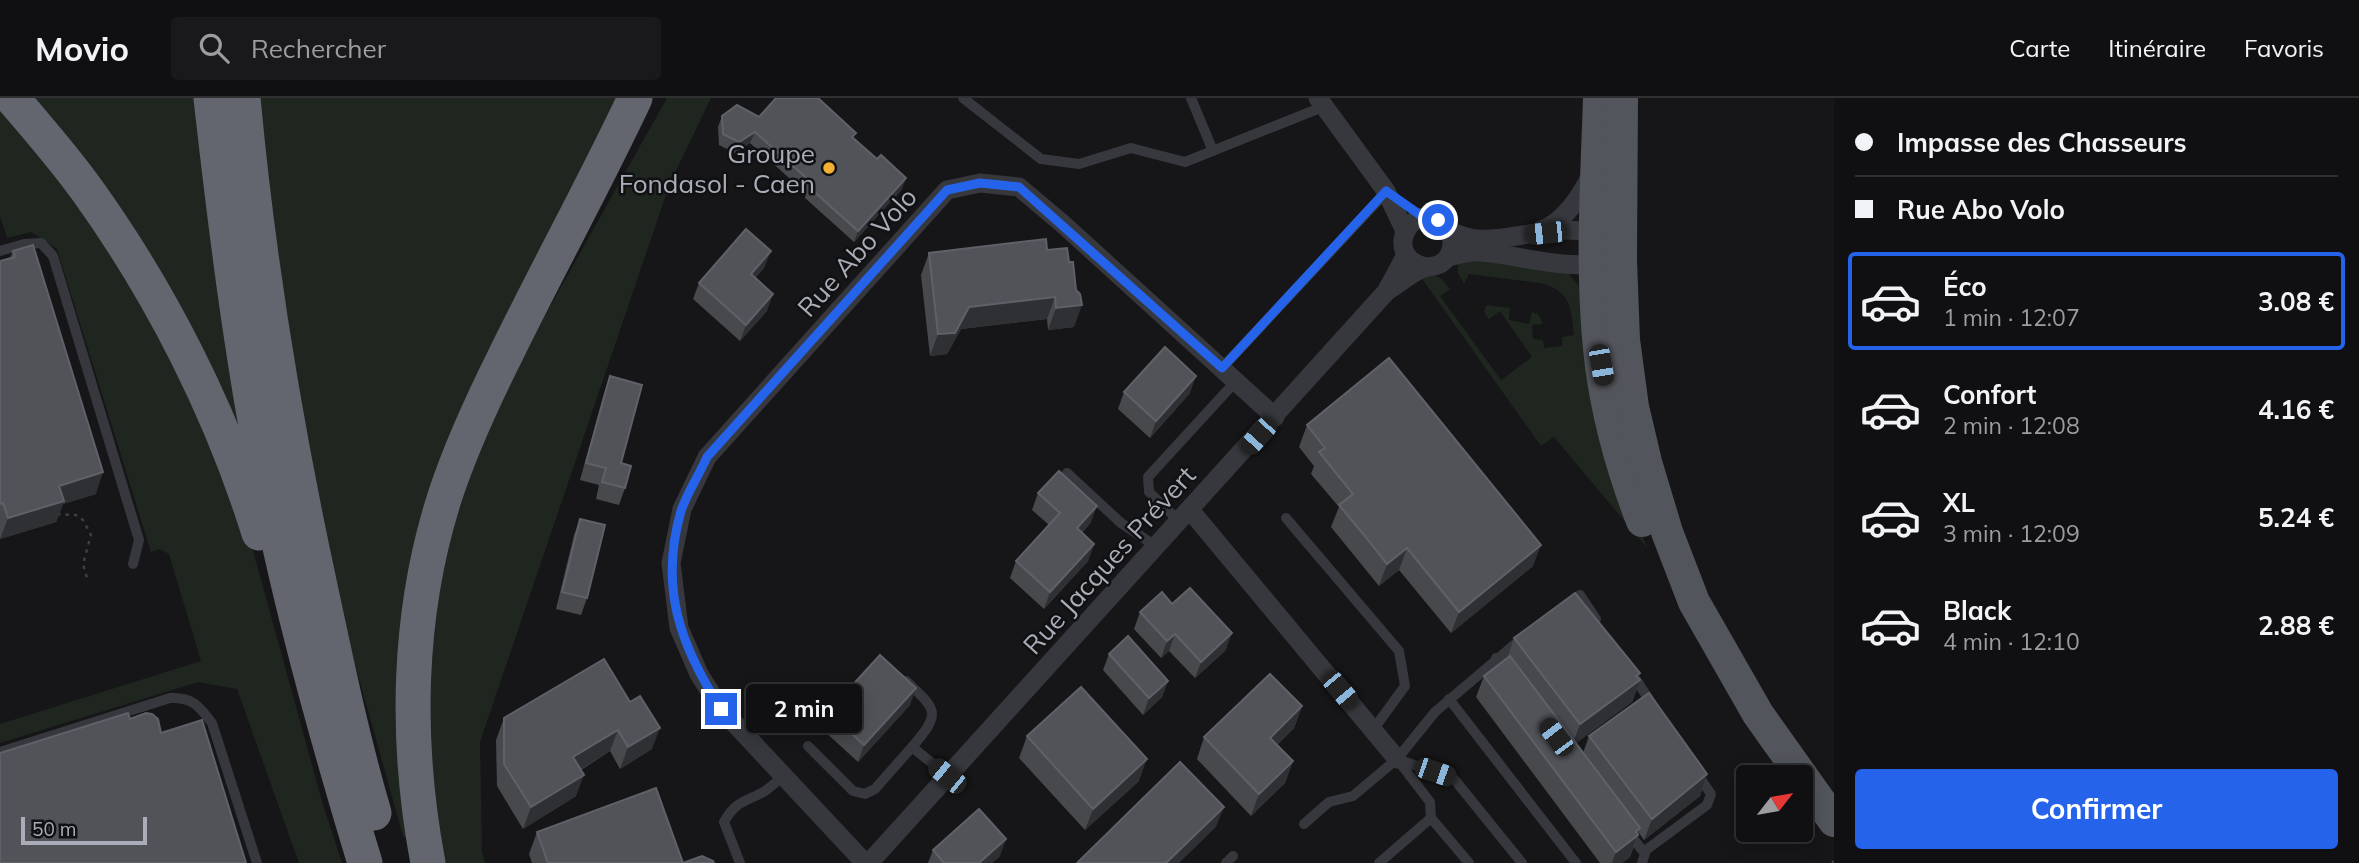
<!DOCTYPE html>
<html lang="fr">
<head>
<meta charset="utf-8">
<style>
  :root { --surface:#101012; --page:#19191b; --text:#f1f3f6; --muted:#9c9d9f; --line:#303032; --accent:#2563eb }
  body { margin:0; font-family:Mulish,sans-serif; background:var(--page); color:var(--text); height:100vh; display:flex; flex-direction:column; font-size:26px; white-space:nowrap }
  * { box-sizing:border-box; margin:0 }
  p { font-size:23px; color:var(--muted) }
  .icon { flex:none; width:38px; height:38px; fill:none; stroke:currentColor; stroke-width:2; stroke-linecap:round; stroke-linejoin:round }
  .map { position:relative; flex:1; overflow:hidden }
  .drawer { display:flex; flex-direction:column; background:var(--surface); width:525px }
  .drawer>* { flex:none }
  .banner { display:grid; align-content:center; height:154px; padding:0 21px; background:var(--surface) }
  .needle { width:46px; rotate:59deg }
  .fabs { position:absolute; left:1736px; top:667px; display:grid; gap:14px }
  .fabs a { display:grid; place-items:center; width:77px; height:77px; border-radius:7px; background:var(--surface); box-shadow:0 4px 18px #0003,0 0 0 2px var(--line); font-size:35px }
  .scale { position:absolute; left:21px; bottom:18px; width:126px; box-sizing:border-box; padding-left:7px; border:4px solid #a8adb8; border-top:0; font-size:19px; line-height:24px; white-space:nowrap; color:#a8adb8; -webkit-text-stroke:5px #111113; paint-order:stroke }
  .end { position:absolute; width:32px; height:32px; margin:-16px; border:9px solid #2563eb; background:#fff; box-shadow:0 0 0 4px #fff }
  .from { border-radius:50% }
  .bubble { position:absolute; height:49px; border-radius:7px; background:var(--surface); box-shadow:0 4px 18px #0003,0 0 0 2px var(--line); font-size:23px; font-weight:700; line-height:49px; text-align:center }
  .car { position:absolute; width:21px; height:42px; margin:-21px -10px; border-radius:9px; box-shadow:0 0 5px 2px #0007; background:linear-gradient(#222 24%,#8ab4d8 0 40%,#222 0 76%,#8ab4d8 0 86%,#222 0) }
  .banner b { display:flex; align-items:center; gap:24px; height:66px; font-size:26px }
  .banner b+b { border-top:2px solid var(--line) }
  .banner i { width:18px; height:18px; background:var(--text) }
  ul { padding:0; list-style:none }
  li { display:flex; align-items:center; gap:21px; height:98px; margin:0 14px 10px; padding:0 7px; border:4px solid transparent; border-radius:7px }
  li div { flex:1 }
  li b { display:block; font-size:26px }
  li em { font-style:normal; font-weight:700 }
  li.selected { border-color:var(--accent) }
  li>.icon { width:63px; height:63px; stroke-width:1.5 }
  .action { display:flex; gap:14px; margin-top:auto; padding:14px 21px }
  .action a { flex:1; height:80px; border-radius:7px; background:var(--accent); color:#fff; font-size:28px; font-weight:700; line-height:80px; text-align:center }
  header { display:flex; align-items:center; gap:42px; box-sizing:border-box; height:98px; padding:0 35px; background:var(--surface); border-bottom:2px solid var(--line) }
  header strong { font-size:33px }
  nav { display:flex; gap:38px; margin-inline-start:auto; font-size:24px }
  .search { width:490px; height:63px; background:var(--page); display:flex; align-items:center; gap:18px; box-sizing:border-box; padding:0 24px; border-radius:7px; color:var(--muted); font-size:26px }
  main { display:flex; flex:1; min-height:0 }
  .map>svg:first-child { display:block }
</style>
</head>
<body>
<header>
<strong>Movio</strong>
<div class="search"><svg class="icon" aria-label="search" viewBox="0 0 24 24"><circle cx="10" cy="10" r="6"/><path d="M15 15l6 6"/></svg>Rechercher</div>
<nav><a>Carte</a><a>Itinéraire</a><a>Favoris</a></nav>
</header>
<main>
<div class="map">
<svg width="1834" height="765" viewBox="0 0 1834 765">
  <rect width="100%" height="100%" fill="#161618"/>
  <!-- green -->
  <g fill="#1e261f">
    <path d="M0,0L46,53L163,232L246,427L323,707L342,765H299L237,591L198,584L0,645V626L201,563L169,456L160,451L151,454L57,151L31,134L7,140L0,118Z"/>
    <path d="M27,0H196L248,361Z"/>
    <path d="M254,0H622L443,381L415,747L403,738L332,484L301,335Z"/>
    <path d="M667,0H711L670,85L480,644L482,753L485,765H440L429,689L430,535L457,398L502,294Z"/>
    <path d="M1467,160L1568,175L1582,192L1610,356L1647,450L1554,339L1541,348L1420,178C1434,173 1441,179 1450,191L1440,198L1501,282L1532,259L1500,213L1489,221L1484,214L1486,207L1510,210L1509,222L1529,226L1532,214L1538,216L1543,226L1532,227L1533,241L1543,242L1544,250L1562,248V239L1574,237C1571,209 1571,193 1540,185L1469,176L1464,186L1458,175V166Z"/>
  </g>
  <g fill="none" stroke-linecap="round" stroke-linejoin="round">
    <!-- path -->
    <g stroke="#3d3f44" stroke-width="2.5" stroke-dasharray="3.5 5" stroke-linecap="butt">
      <path d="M57,416L76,417L83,422L91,437L83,466L87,480"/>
      <path d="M1832,765L1834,763"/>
    </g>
    <!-- lane -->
    <g stroke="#37383d" stroke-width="10">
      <path d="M963,0L1041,61L1079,66L1131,50L1185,64L1325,8"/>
      <path d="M1191,0L1213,53"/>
      <path d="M0,153L24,146L41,145L53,158L139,442L133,466"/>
      <path d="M1222,270L1386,94"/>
      <path d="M1067,375L1121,425L1157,449"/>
      <path d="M1286,420L1399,553L1405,588L1373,632"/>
      <path d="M1180,424L1149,394L1148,379L1236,283"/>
      <path d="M1570,505L1580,497L1596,521"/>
      <path d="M1521,541L1435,614L1397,661L1454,681L1522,765"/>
      <path d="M1496,560L1508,576"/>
      <path d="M1633,577L1652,606"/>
      <path d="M906,583C938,613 941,615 912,649"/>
      <path d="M1449,601L1576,765"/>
      <path d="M808,648L853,693L865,696L875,691L912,649L948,678"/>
      <path d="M0,654L170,600C193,599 199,608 212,625L257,765"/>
      <path d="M1304,726L1329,704L1353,698L1397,661L1430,704L1431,720L1469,765"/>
      <path d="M1629,735L1642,752H1646L1707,707L1711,696L1698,677"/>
      <path d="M740,765L724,724C736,702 746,704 765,693C771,689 777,683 783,679"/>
      <path d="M1226,765L1233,758"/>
      <path d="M1379,765L1431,720"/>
      <path d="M1642,765L1646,752"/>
    </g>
    <!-- street -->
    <g stroke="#37383d" stroke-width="19">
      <path d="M1318,0L1386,93L1405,133"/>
      <path d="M1541,132C1564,125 1582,96 1592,75"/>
      <path d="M1450,134C1459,136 1468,141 1477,141C1512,145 1571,119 1602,141"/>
      <path d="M1448,159C1458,157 1470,153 1481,154C1509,155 1580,176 1602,162"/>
      <path d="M1387,193C1399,186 1411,175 1424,170C1429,168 1434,169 1440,166C1455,157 1456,136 1443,125C1413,100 1380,157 1425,169"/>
      <path d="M1190,412L1397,661"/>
      <path d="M865,765L721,611L699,576L679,530L671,465L682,411L707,359L947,92L980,85L1019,89L1064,127L1275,319"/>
      <path d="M869,765L1386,194L1406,157"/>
    </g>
    <!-- primary -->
    <g stroke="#53555c" stroke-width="32">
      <path d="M1599,0C1596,89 1590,180 1601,268C1608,321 1623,374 1642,423"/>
      <path d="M1622,0L1621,162L1624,242L1633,309L1646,364L1667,434L1694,504L1758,616L1834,723"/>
    </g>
    <!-- highway -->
    <g stroke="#63666e" stroke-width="35">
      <path d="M12,0C38,30 64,60 87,92C161,195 221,313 259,435"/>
      <path d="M211,0C227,143 245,285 275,426C299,540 331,653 365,765"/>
      <path d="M243,0C258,163 285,327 320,488C336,563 352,640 374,715"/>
      <path d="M428,765C405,643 407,516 445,398C461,349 483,302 506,256C548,170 594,87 635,0"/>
    </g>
  </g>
  <!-- wall -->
  <g fill="#47494d">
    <path d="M722,18L759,19L854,41L902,91L854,144L805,100L806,95L750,45L735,55L719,47L718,29Z"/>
    <path d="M1047,152L1074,229L1048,232L1047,221L961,231L947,256L930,258L921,177L929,155Z"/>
    <path d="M13,153L96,396L63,406L56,424L0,441V163L10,160Z"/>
    <path d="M764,170L755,180L767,213L740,243L693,201L699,185Z"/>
    <path d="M610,278L625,390L619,407L596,401L599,387L580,382L604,295Z"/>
    <path d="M1124,294L1190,295L1150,340L1118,311Z"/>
    <path d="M1307,327L1533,468L1451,535L1399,472L1379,488L1331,429L1339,409L1311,376L1314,368L1299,349Z"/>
    <path d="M1038,395L1091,424L1082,435L1094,446L1088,463L1044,511L1010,480L1016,463L1049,427L1032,412Z"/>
    <path d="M580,421L587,500L581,517L556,511L574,437Z"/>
    <path d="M1172,506L1226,552L1195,580L1169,553L1161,560L1134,531L1140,514Z"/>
    <path d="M1514,540L1640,575L1638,580L1640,582L1632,604L1576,645L1583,655L1589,638L1707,676L1700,698L1644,742L1639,735L1630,759L1622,765H1600L1476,599L1484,578L1507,561Z"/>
    <path d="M1109,556L1168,583L1162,599L1143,617L1103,572Z"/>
    <path d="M604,561L652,651L620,671L610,653L581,672L576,698L523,731L497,688L496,642L504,620Z"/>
    <path d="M910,607L858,664L822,631L828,614Z"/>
    <path d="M1302,608L1294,630L1277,647L1293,663L1285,685L1251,718L1197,661L1204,639Z"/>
    <path d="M1027,638L1139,683L1085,732L1019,660Z"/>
    <path d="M537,734L683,765H714H532L529,756Z"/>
    <path d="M933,752L1000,758L992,765H928Z"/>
  </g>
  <!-- shaded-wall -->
  <g fill="#2f3033">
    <path d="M755,34L750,45L735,55L739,44Z"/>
    <path d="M906,80L902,91L854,144L858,133Z"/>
    <path d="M771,153L764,170L745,193L751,176Z"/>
    <path d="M773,196L767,213L740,243L746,227Z"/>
    <path d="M1055,199L1047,221L961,231L947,256L930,258L938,236L969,209Z"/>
    <path d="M1082,207L1074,229L1048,232L1056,210Z"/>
    <path d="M1196,278L1190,295L1150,340L1156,323Z"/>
    <path d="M103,374L96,396L63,406L56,424L0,441L8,420L59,388Z"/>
    <path d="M1097,408L1091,424L1070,447L1077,430Z"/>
    <path d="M1094,446L1088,463L1044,511L1050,494Z"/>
    <path d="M1541,447L1533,468L1451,535L1459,514Z"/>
    <path d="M1407,450L1399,472L1379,488L1387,466Z"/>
    <path d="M1232,535L1226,552L1195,580L1201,564Z"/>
    <path d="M1175,536L1169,553L1161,560L1167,543Z"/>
    <path d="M1640,575L1636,585L1640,582L1632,604L1572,648L1580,626Z"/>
    <path d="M1168,583L1162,599L1143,617L1149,600Z"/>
    <path d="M916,590L910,607L858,664L864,647Z"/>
    <path d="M1302,608L1294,630L1262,661L1270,640Z"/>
    <path d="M660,630L652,651L620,671L628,649Z"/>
    <path d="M618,632L610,653L565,681L573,659Z"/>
    <path d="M1147,661L1139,683L1085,732L1093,711Z"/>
    <path d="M1293,663L1285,685L1251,718L1259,696Z"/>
    <path d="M1707,676L1700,698L1644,742L1652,721Z"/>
    <path d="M584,677L576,698L523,731L531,709Z"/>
    <path d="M1224,709L1216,729L1179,765H1166Z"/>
    <path d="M1640,730L1630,759L1622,765H1612L1616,754Z"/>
    <path d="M1006,741L1000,758L992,765H979Z"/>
  </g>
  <!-- building -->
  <g fill="#525359" stroke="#5f6168" stroke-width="2">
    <path d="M776,0H818L856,35L852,39L877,61L881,57L906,80L858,133L809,89L812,85L755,34L739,44L723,36L722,18L737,7L759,19Z"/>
    <path d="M746,131L771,153L751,176L773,196L746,227L699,185Z"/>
    <path d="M1046,141L1047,152L1067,150L1069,164H1073L1076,192L1080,196L1082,207L1056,210L1055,199L969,209L955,235L938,236L929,155Z"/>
    <path d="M33,147L103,374L59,388L64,403L8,420L3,405L0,406V163L15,159L13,153Z"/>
    <path d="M1165,249L1196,278L1156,323L1124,294Z"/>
    <path d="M1389,260L1541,447L1459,514L1407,450L1387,466L1364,437L1339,407L1353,396L1319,354L1325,350L1307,327Z"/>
    <path d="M610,278L642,287L621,365L631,368L625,390L602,384L606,370L586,365Z"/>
    <path d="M1059,373L1097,408L1077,430L1094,446L1050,494L1016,463L1060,415L1038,395Z"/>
    <path d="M580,421L605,427L587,500L562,494Z"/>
    <path d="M1190,490L1232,535L1201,564L1175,536L1167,543L1140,514L1162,494L1172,506Z"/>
    <path d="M1575,495L1640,575L1636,578L1640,582L1580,626L1514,540Z"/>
    <path d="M1128,538L1168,583L1149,600L1109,556Z"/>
    <path d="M880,557L916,590L864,647L828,614Z"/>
    <path d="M1510,558L1640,730L1636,734L1638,737L1616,754L1484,578Z"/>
    <path d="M604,561L630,604L640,598L660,630L628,649L618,632L573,659L584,677L531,709L504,666V620Z"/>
    <path d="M1270,576L1302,608L1270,640L1293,663L1259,696L1204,639Z"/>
    <path d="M1081,589L1147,661L1093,711L1027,638Z"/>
    <path d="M1649,595L1707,676L1652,721L1589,638Z"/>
    <path d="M128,615L130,621L146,615L152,616L158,621L161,635L202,622L246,765H0V655Z"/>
    <path d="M1180,664L1224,709L1166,765H1077Z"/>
    <path d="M656,690L683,765L702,758L713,763L714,765H548L537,734Z"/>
    <path d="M979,711L1006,741L979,765H944L933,752Z"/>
  </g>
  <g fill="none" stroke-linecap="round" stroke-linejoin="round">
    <!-- route -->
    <path stroke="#2563eb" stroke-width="9" d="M721,611C680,547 659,489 681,413C687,395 699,377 707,359L947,92L980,85L1019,89L1222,270L1386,93L1423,119L1438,122"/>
  </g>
  <!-- markers -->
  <circle fill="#f2b134" stroke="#111113" stroke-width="2.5" cx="829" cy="70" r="7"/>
  <g text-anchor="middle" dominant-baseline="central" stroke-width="5" stroke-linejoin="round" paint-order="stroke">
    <!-- poi labels -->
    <g font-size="26" fill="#a8adb8" stroke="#111113" text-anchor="end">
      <text x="815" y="55">Groupe<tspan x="815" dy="30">Fondasol - Caen</tspan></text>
    </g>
    <!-- street labels -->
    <g font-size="26" fill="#a8adb8" stroke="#111113">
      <text transform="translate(857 154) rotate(-48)">Rue Abo Volo</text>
      <text transform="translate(1109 462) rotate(-48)">Rue Jacques Prévert</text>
    </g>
  </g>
</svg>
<div class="fabs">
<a><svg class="needle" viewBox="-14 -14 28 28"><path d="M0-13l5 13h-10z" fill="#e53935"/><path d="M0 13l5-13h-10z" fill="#9c9d9f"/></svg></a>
</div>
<div class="scale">50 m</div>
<i class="end from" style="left:1438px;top:122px"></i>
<i class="end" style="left:721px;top:611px"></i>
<div class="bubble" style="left:746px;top:586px;width:116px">2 min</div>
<i class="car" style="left:1546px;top:135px;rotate:264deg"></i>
<i class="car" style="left:1601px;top:267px;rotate:170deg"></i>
<i class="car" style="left:1258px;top:338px;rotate:222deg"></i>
<i class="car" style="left:1340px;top:592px;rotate:140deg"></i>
<i class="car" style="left:1556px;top:639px;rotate:323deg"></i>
<i class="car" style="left:1435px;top:674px;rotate:109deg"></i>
<i class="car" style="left:947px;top:678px;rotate:309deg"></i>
</div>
<section class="drawer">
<div class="banner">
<b><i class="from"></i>Impasse des Chasseurs</b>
<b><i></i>Rue Abo Volo</b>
</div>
<ul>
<li class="selected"><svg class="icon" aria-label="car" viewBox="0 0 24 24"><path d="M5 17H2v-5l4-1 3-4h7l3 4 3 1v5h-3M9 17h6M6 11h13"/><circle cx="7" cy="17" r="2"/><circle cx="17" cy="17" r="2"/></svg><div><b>Éco</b><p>1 min · 12:07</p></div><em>3.08 €</em></li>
<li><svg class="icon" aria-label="car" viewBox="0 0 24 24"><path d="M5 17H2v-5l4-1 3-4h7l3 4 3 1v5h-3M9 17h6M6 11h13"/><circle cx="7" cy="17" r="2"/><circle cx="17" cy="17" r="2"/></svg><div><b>Confort</b><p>2 min · 12:08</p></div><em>4.16 €</em></li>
<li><svg class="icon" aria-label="car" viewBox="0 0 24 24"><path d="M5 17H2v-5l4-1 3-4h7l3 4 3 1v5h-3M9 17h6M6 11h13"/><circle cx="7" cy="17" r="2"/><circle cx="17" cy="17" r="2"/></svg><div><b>XL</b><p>3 min · 12:09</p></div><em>5.24 €</em></li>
<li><svg class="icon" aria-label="car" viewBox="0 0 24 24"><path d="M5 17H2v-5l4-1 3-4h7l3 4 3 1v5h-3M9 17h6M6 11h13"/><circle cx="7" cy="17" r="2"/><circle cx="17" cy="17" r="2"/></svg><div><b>Black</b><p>4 min · 12:10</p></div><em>2.88 €</em></li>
</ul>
<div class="action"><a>Confirmer</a></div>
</section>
</main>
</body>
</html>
